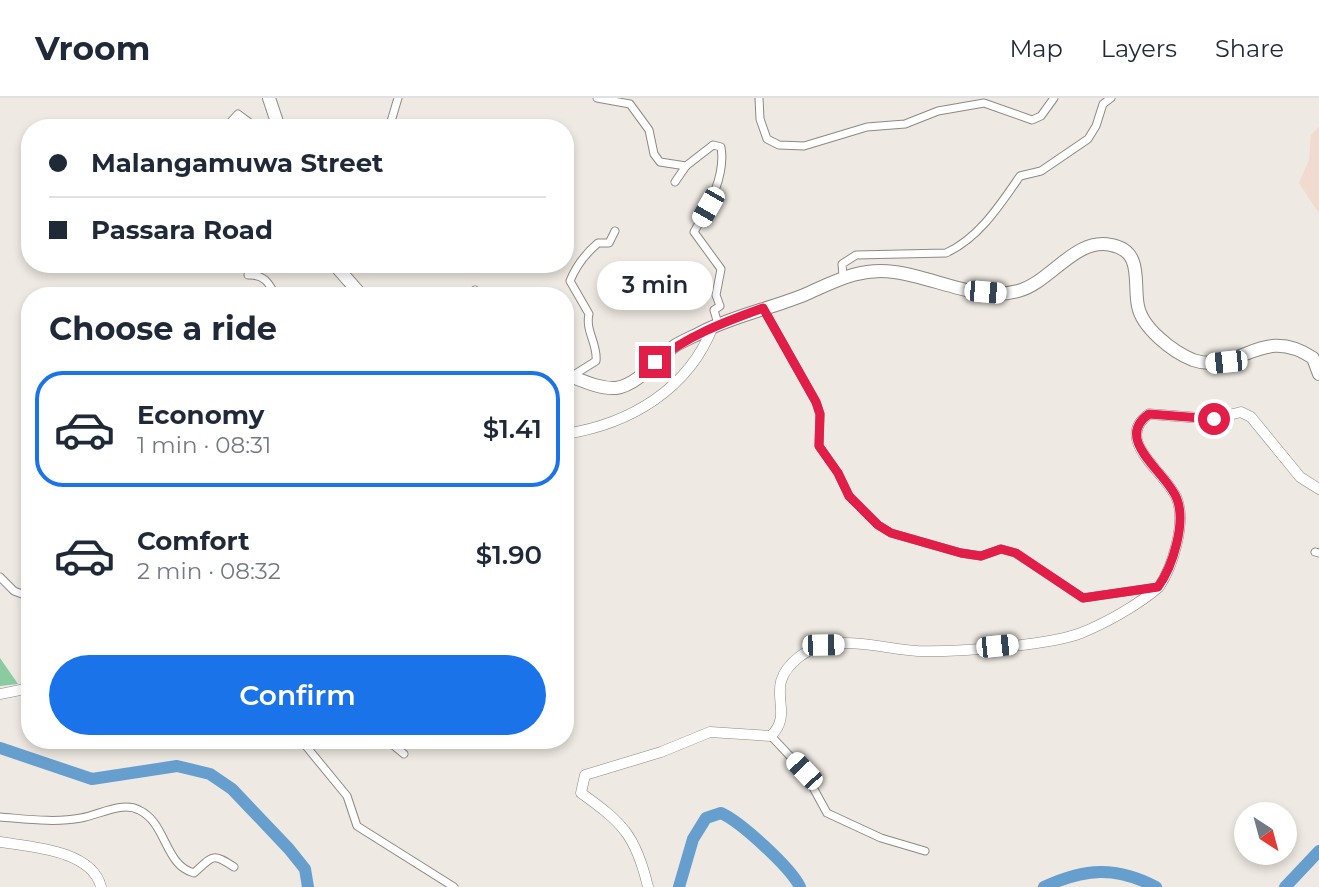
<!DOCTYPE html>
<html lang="en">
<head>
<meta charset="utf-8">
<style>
  :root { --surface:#fff; --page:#f6f6f7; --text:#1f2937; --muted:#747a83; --line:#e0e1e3; --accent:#1a73e8 }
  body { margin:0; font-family:Montserrat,sans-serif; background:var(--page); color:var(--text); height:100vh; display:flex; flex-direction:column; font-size:26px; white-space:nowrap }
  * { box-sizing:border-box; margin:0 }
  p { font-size:23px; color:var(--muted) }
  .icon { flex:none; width:38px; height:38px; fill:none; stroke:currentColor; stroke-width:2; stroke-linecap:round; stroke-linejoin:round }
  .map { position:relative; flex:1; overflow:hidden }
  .panel { position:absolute; left:21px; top:189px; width:553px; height:462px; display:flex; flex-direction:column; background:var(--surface); border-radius:28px; box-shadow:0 4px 10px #0003 }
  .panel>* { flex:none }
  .guide { position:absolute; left:21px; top:21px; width:553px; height:154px; border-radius:28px; box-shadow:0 4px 10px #0003; display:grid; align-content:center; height:154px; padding:0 28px; background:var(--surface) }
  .needle { width:46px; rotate:144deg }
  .fabs { position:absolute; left:1234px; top:704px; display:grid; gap:14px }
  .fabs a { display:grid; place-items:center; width:63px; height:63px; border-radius:50%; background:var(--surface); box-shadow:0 4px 10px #0003; font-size:35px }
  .end { position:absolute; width:32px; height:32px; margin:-16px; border:9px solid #e11d48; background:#fff; box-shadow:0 0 0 4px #fff }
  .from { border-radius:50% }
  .bubble { position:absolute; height:49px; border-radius:24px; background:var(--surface); box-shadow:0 4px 10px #0003; font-size:23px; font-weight:600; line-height:49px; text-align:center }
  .car { position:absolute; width:21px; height:42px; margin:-21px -10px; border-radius:9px; box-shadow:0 0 5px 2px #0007; background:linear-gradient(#fff 24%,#345 0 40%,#fff 0 76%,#345 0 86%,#fff 0) }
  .guide b { display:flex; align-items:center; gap:24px; height:66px; font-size:26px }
  .guide b+b { border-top:2px solid var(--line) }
  .guide i { width:18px; height:18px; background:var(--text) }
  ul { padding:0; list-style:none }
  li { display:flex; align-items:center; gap:21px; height:116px; margin:0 14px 10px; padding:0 14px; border:4px solid transparent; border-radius:28px }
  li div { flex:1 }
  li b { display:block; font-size:26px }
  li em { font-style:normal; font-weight:600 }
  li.selected { border-color:var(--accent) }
  li>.icon { width:63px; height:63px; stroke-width:1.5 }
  h2 { padding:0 28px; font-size:32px; line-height:84px }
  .cta { display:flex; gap:14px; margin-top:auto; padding:14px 28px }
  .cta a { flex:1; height:80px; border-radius:42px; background:var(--accent); color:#fff; font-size:28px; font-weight:600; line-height:80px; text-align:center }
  header { display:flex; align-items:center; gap:42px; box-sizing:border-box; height:98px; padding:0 35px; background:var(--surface); border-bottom:2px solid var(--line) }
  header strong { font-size:33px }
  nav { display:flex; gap:38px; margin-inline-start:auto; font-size:24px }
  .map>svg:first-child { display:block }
</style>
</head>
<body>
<header>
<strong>Vroom</strong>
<nav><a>Map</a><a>Layers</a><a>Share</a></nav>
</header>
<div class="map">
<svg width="1319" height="789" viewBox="0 0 1319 789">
  <rect width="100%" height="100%" fill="#eee9e2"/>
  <!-- education -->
  <path fill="#f1dacf" d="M1319,29V115L1299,85L1309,62L1311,37Z"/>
  <!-- green -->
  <path fill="#8acba1" d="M0,560L18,586L0,588Z"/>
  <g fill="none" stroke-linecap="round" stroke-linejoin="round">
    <!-- river -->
    <g stroke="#669ecd" stroke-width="12">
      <path d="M0,650L92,681L177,668L210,676L232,691L289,751L305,771L308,789"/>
      <path d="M679,789L693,741L706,720L721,715C741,724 791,770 800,789"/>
      <path d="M1044,789C1085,770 1116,768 1156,789"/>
      <path d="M1285,789L1319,753"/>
    </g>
    <!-- street casing -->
    <g stroke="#8e8983" stroke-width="9">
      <g id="street">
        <path d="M597,0L630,6L649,32L654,56L660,64L686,68L675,84"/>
        <path d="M759,0L760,21L767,41L779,47L804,48L867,29L905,26L938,13L984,5L1032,22L1041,18L1054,0"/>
        <path d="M225,30L238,16L257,30"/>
        <path d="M389,30L398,0"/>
        <path d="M686,68L713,47L721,49C726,79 708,109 694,134L721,171L716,197L720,208L714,212L718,226"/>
        <path d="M249,176L262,166"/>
        <path d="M248,177C264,176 269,185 276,198"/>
        <path d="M843,178L842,166L856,157L946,155C979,140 1000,107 1020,78L1041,73L1088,41L1096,28L1103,6L1111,0"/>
        <path d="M469,198L475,192"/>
        <path d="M763,210L816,304L820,316L819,348L838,375L849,398L878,427L891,435L961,455L981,458L1001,451L1015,455L1083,500L1158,489"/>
        <path d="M572,278L596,263C598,246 585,233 589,216L570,183C576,168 585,156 598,145H609L615,133"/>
        <path d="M1315,454L1319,455"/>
        <path d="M0,479L14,493L30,499"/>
        <path d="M771,638L804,673L827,715L881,740L925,753"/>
        <path d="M301,642L347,698L357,728L454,789"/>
        <path d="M387,642L404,656"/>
        <path d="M0,719C26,721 55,725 81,720C99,717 122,703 139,712C167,725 164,767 194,775C213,758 212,754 234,769"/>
      </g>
    </g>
    <!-- secondary casing -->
    <g stroke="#8e8983" stroke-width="11">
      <g id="secondary">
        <path d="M565,336C630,326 689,291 713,228"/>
        <path d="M0,596L30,590"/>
        <path d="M0,744C31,749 92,752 101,789"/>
        <path d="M648,789C636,738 623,725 581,695L585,677L661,654L710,634L771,638C797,612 760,590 799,559C831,533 881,551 918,553C955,554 1047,548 1081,535C1106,525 1138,507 1159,489C1173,468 1186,425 1177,401C1167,375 1112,342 1149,316L1214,321L1241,314L1251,319L1300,379L1319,391"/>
      </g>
    </g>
    <!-- highway casing -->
    <g stroke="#8e8983" stroke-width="14">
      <g id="highway">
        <path d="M269,0L279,30"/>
        <path d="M334,166L362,198"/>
        <path d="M565,276C581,282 599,291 616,290C639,287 658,259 676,247C683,243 692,239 700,235C733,218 769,211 804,197C834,184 859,169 894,174C935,179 977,204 1018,193C1050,185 1075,139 1111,147C1144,153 1133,185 1138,208C1142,230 1173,254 1193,262C1238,278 1261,225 1313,260L1319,276"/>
      </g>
    </g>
    <!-- street -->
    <use href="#street" stroke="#fff" stroke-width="7"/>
    <!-- secondary -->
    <use href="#secondary" stroke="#fff" stroke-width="10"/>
    <!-- highway -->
    <use href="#highway" stroke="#fff" stroke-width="12"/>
  </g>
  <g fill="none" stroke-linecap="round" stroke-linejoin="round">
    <!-- route -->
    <path stroke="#e11d48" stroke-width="9" d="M655,264C687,238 724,224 763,210L816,304L820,316L819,348L838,375L849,398L878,427L891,435L961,455L981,458L1001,451L1016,455L1083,500L1158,489C1173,468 1186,425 1177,401C1168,375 1112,342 1149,316L1214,321"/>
  </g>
</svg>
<div class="fabs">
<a><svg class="needle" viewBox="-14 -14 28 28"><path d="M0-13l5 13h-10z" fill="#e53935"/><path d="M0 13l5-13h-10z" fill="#747a83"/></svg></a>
</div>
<i class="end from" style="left:1214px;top:321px"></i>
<i class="end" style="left:655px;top:264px"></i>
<div class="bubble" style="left:597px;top:163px;width:116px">3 min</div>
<i class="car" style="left:708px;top:109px;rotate:210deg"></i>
<i class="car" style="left:985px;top:194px;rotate:95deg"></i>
<i class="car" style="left:1226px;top:264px;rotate:264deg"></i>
<i class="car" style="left:823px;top:547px;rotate:89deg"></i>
<i class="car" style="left:997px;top:548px;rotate:84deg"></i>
<i class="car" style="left:804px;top:673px;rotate:317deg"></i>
<div class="guide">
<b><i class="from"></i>Malangamuwa Street</b>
<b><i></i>Passara Road</b>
</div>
<section class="panel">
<h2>Choose a ride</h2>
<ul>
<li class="selected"><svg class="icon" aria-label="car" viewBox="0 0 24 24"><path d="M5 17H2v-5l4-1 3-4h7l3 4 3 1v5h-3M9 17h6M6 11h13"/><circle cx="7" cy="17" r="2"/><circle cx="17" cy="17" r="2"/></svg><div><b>Economy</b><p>1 min · 08:31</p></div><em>$1.41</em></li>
<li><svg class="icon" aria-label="car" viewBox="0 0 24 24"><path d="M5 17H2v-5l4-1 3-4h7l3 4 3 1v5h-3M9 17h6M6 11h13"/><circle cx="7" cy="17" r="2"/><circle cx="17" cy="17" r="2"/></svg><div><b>Comfort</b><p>2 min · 08:32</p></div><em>$1.90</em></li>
</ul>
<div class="cta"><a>Confirm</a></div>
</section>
</div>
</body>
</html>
